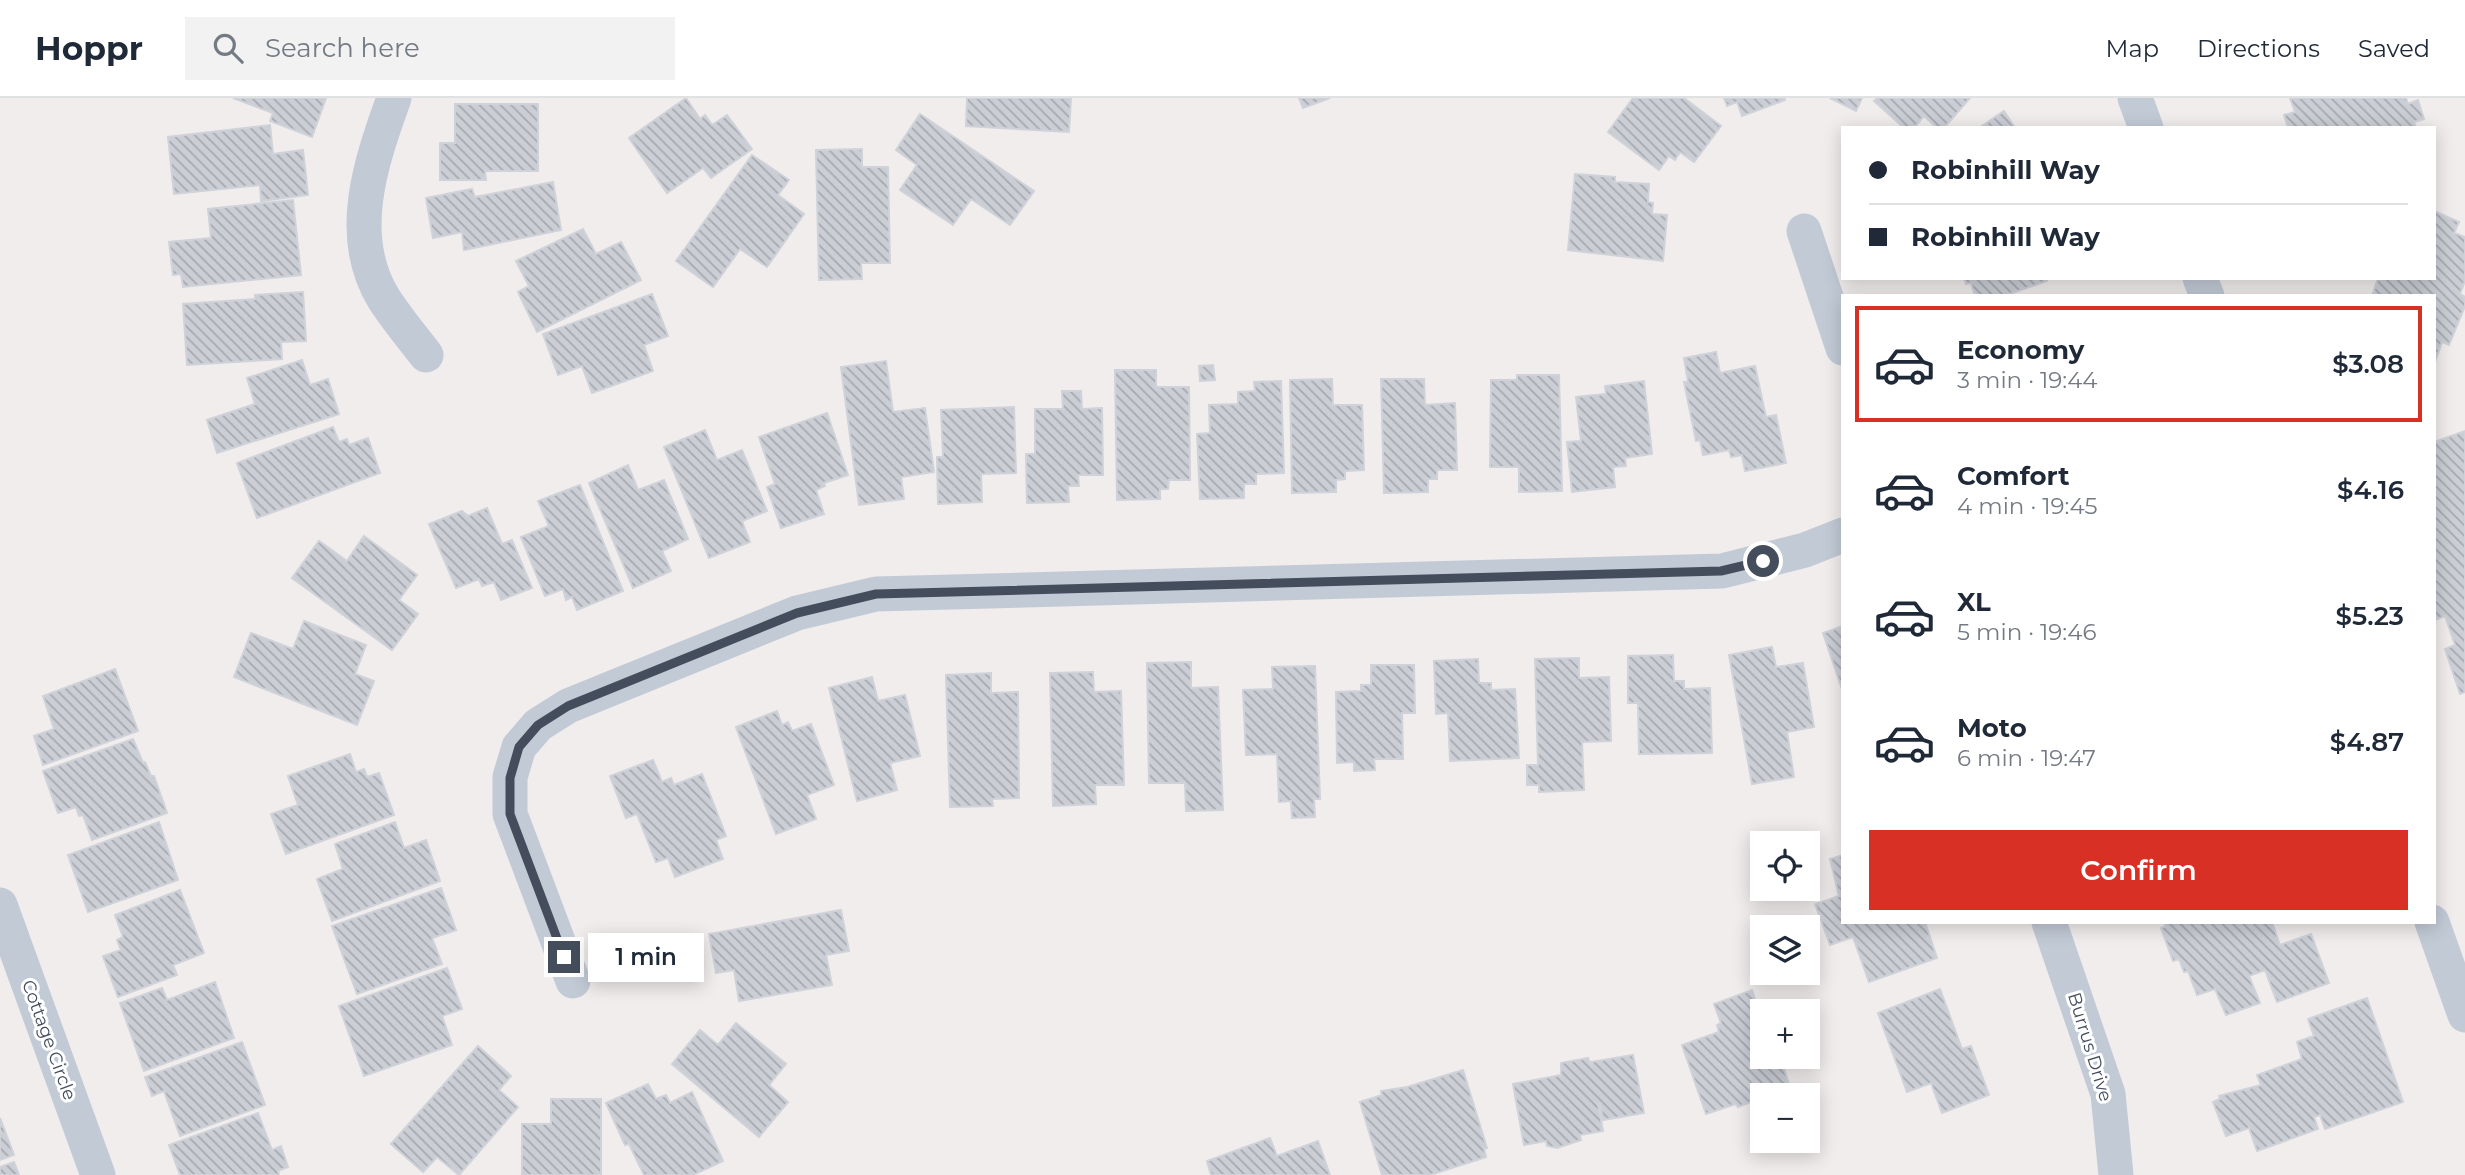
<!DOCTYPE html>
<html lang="en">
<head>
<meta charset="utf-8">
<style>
  :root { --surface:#fff; --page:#f2f2f3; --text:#1f2937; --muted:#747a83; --line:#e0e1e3; --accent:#d93025 }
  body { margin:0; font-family:Montserrat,sans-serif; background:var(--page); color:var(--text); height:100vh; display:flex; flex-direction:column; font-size:26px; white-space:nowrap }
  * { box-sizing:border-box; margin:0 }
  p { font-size:23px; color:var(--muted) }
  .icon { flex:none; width:38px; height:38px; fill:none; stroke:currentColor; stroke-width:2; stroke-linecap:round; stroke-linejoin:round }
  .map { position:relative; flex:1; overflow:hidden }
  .sheet { position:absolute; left:1841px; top:196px; width:595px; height:630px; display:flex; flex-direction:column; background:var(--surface); border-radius:0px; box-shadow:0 4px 18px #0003 }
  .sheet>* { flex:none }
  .banner { position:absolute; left:1841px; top:28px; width:595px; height:154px; border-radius:0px; box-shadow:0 4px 18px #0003; display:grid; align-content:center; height:154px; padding:0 28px; background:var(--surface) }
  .tools { position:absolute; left:1750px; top:733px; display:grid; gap:14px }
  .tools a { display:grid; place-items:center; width:70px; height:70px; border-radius:0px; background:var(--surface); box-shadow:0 4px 18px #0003; font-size:35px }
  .end { position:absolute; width:32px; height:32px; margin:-16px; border:9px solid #434d5c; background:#fff; box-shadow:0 0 0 4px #fff }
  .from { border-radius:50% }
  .bubble { position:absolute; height:49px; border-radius:0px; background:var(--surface); box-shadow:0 4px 18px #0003; font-size:23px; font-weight:600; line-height:49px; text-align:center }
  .banner b { display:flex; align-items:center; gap:24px; height:66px; font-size:26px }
  .banner b+b { border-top:2px solid var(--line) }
  .banner i { width:18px; height:18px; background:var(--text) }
  ul { padding:12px 0 0; list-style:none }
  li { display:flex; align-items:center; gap:21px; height:116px; margin:0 14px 10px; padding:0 14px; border:4px solid transparent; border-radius:0px }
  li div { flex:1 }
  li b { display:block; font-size:26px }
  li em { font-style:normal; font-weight:600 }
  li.selected { border-color:var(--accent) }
  li>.icon { width:63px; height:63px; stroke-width:1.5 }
  .action { display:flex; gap:14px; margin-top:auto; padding:14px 28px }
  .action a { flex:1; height:80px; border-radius:0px; background:var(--accent); color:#fff; font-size:28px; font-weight:600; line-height:80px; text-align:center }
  header { display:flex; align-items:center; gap:42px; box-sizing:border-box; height:98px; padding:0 35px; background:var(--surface); border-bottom:2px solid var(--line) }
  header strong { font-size:33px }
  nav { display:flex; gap:38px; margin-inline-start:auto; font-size:24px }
  .search { width:490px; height:63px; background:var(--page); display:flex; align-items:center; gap:18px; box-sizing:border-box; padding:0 24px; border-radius:0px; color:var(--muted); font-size:26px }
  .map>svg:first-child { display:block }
</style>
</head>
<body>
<header>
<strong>Hoppr</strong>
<div class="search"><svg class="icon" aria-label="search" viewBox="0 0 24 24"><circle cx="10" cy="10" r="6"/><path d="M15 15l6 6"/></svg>Search here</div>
<nav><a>Map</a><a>Directions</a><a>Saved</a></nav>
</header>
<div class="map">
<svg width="2465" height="1077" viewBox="0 0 2465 1077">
  <defs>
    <pattern id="building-back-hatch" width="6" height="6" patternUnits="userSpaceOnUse" patternTransform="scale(1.75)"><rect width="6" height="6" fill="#cbced5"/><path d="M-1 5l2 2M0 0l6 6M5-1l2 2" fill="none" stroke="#a6a9b0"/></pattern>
  </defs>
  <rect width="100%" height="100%" fill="#f0edec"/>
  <!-- building -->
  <g fill="url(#building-back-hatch)" stroke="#d0d2d9" stroke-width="2">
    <path d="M233,0H326L312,39L270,23L273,15Z"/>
    <path d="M686,0L700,21L705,17L712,27L727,17L752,51L711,80L703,70L667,95L629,40Z"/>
    <path d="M967,0H1071L1069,34L966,28Z"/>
    <path d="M1299,0H1330L1303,10Z"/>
    <path d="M1633,0H1684L1721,28L1694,64L1680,54L1675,62L1669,58L1659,72L1608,34Z"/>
    <path d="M1724,0H1784L1785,2L1742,18L1737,4L1727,8Z"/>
    <path d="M1830,0H1862L1856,13Z"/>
    <path d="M1877,0H1970L1944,30H1937L1924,18L1914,30H1904L1874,3Z"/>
    <path d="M2290,0H2406L2408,6L2418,2L2424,21L2414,24L2416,30H2288L2284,17L2295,14Z"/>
    <path d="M455,6H538V73H485L486,82H440V45H455Z"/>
    <path d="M2004,13L2015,30H1979Z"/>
    <path d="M920,16L1034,93L1010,127L971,101L953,127L900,92L917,67L896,52Z"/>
    <path d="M270,27L273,56L303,52L308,97L261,103L260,87L174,96L168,39Z"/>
    <path d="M862,51V69H888L890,165H861L862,181L819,182L816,52Z"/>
    <path d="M752,57L789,82L778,97L804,116L767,169L740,151L713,189L676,163Z"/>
    <path d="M1575,76L1615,79V84L1649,86L1648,104L1653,105L1652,116L1667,117L1663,163L1568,152Z"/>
    <path d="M553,84L561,132L464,152L462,134L433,140L426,100L472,91L475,99Z"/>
    <path d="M293,102L301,177L183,189L181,176L173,177L169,144L211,140L208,111Z"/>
    <path d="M2434,113L2459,124L2454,135L2465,139V183L2460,196L2465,199V208L2449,247L2442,244L2434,267V198H2372L2378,180H2434Z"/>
    <path d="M583,131L596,156L621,144L641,182L537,234L518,194L529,188L516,163Z"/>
    <path d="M1964,180H2046L2047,183L2004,198H1975L1971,185L1966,186Z"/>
    <path d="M303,194L306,243L281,244L282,261L187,267L183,206L255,201V197Z"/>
    <path d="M652,196L668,238L644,247L653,273L592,295L582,268L558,277L543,236Z"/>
    <path d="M1716,254L1720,275L1755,268L1766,319L1776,317L1786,365L1745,373L1742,357L1731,359L1729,352L1703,357L1700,342L1696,343L1684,284H1688L1684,260Z"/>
    <path d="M302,262L310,287L328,281L339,316L217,355L207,322L255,306L247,280Z"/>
    <path d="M886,263L893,314L925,310L934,374L901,379L904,401L859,407L841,269Z"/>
    <path d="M1213,267L1215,282L1200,283L1199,268Z"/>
    <path d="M1115,272H1156V289H1189L1190,382H1169L1168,391H1160V401L1117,402Z"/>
    <path d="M1517,277H1559L1562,393L1519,394V369H1490L1491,282H1517Z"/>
    <path d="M1332,281L1333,307H1362L1364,372L1345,373V381L1336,382V394L1292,395L1290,282Z"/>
    <path d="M1381,281H1424L1425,307L1455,305L1457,372H1437V381H1428V394L1384,395Z"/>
    <path d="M1281,283L1284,375L1256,376V386H1244V400L1200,401L1197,336L1210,335L1209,307L1238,306V294L1255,293L1254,284Z"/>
    <path d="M1644,283L1652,356L1625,360L1626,368L1613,369L1615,389L1572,394L1567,344L1581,343L1576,299L1606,296L1605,288Z"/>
    <path d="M1062,293H1081L1082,311L1102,310L1103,377H1078L1079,388H1068L1069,404L1027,405L1026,356H1035V311H1063Z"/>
    <path d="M1014,309L1016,375L981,376L982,404L938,406L937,359H943L941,312Z"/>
    <path d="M827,315L848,377L824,385L825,388L816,392L824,416L781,430L767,389L775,386L759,339Z"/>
    <path d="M333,329L339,344L347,341L349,347L368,340L380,375L257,420L237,365Z"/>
    <path d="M705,332L717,362L742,352L767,413L742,423L750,444L709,460L664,349Z"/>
    <path d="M2465,333V594L2460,596L2445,551L2455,547L2445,518L2435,522L2434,519V344Z"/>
    <path d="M628,367L638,392L664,382L688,441L662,453L671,473L633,490L589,385Z"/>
    <path d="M580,387L623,493L577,512L572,499L566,502L563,491L545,498L521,439L549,428L538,403Z"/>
    <path d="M487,410L502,446L512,442L532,490L501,502L494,484L482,488L479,481L456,490L429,426L462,413L468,418Z"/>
    <path d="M364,438L417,477L399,502L418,516L392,552L292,480L319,443L347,463Z"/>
    <path d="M304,523L366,547L355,576L374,583L357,627L234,579L251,535L293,551Z"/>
    <path d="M1843,528V594L1823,535Z"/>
    <path d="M1772,549L1776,569L1803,565L1814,629L1787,634L1794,679L1752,686L1729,557Z"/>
    <path d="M1673,557L1674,583H1684V591L1710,590L1712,655L1639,656L1638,605H1628V558Z"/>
    <path d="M1579,560V580L1609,579L1611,643L1582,644L1584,692L1539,694V687H1527V667H1538L1535,561Z"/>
    <path d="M1478,561L1479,585H1491V592L1515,591L1519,660L1450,663L1448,615L1436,616L1434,563Z"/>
    <path d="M1191,564V590L1218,589L1223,712L1186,713L1185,685H1149L1147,565Z"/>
    <path d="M1371,567H1414L1415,615H1402L1403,661H1374L1375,672L1354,673V664L1337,665L1336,594L1361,593V587H1371Z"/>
    <path d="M1315,568L1320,701H1314L1315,719L1292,720L1291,703L1279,704L1277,656L1246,657L1243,592L1273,591L1272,569Z"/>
    <path d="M115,571L138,633L43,667L34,638L54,631L43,598Z"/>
    <path d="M1093,574L1094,594L1121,593L1124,687H1095L1096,706L1053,708L1050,575Z"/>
    <path d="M991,575V595L1018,594L1019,700L992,701L993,708L950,709L946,577Z"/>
    <path d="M872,579L878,603L905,597L920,658L890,665L897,692L857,703L829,590Z"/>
    <path d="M777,613L782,627L788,624L792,633L811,626L834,687L807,697L816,721L776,736L736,629Z"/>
    <path d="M133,641L143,665L145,664L151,678H154L167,715L92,742L83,717L79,718L76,709L58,715L43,673Z"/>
    <path d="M350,656L356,674L364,671L367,679L379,675L394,717L286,756L271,716L298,707L288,678Z"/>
    <path d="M653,662L662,684L671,680L674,687L702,676L726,738L716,742L723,761L675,779L668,760L656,764L637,716L626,720L610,678Z"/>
    <path d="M159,724L178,782L88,814L68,757Z"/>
    <path d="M395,724L404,750L426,742L440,783L332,823L317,781L343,771L335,746Z"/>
    <path d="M1843,757V824H1925L1937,860L1869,884L1853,839L1830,847L1815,806L1839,798L1830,761Z"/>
    <path d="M441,790L456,832L432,840L442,866L357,896L332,828Z"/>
    <path d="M180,792L204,855L173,867L177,877L118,899L103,858L121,852L117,842L123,839L115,817Z"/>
    <path d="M841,812L849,853L826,857L832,887L739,903L734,872L716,875L709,836Z"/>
    <path d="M2164,824H2272L2280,847L2311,836L2329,885L2277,904L2265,872L2249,878L2260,905L2226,917L2215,891L2197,897L2188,873L2184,874L2179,861L2173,863L2161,830L2166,828Z"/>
    <path d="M447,870L462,911L442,918L452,947L364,978L339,908Z"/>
    <path d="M215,884L234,940L144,973L120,905L162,890L167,902Z"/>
    <path d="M1940,891L1962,951L1971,948L1989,997L1942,1015L1931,985L1907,994L1878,915Z"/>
    <path d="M1752,892L1762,921V959H1780L1789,986L1762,995V1000L1738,1009L1736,1006L1706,1016L1682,947L1719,934L1717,927L1721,925L1714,906Z"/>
    <path d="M2367,900L2403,1004L2325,1031L2320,1017L2314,1019L2318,1031L2257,1053L2249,1030L2226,1038L2213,1004L2220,1001L2219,998L2261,987L2257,977L2302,961L2297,944L2314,938L2308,921Z"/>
    <path d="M736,925L786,966L769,987L788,1004L759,1039L672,966L700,932L718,947Z"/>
    <path d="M242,944L265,1007L180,1038L164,993L152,998L145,979Z"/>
    <path d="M478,948L511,978L499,992L518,1009L459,1077L437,1059L423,1074L391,1046Z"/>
    <path d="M1633,957L1644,1015L1603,1022L1600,1006H1598L1603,1033L1580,1037L1581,1042L1557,1050L1547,1048L1546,1043L1524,1047L1513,986L1561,977V965L1588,960L1592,969L1591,964Z"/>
    <path d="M1463,972L1487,1050L1484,1051L1486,1059L1430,1077H1382L1360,1004L1382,997L1381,993L1407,989Z"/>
    <path d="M648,986L656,1001L666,997L670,1005L692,994L723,1063L693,1077H644L629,1046L625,1047L606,1005Z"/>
    <path d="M551,1001H601V1077H522V1026H551Z"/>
    <path d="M258,1015L272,1052L281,1048L288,1069L278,1073L279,1077H180L169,1047Z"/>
    <path d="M0,1020L14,1057L0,1062Z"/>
    <path d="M1270,1040L1277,1058L1318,1043L1330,1077H1211L1207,1063Z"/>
    <path d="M14,1064L19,1077H0V1069Z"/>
  </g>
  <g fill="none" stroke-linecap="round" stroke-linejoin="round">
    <!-- street -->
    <g stroke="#c2cad6" stroke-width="35">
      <path d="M394,0C371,64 345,138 384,201C397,221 412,239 426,257"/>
      <path d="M2135,0L2146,30"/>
      <path d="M1804,133L1843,250"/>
      <path d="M2200,180L2207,198"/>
      <path d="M0,807L98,1077"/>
      <path d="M2049,824L2108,996L2116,1077"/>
      <path d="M2432,824L2465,917"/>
      <path d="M573,883L510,716V679L519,649L538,627L568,608L797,515L876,496L1722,473L1805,452L1843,437"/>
    </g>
  </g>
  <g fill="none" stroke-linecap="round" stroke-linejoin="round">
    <!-- route -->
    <path stroke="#434d5c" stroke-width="9" d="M564,859L510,716V680L519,649L538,627L568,608L797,515L876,496L1721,473L1763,463"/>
  </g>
  <g text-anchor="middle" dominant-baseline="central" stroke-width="6" stroke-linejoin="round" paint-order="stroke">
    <!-- street labels -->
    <g font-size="18" fill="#434d5c" stroke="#fff">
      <text transform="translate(49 942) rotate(70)">Cottage Circle</text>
      <text transform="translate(2090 949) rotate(73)">Burrus Drive</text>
    </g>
  </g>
</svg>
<div class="tools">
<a><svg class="icon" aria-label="locate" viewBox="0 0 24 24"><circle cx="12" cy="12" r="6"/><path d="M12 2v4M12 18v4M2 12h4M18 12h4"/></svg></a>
<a><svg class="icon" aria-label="layers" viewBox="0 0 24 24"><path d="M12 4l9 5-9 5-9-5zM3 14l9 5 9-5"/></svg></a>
<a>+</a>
<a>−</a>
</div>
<i class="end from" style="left:1763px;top:463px"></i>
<i class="end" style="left:564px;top:859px"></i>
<div class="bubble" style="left:588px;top:835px;width:116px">1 min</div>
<div class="banner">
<b><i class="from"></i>Robinhill Way</b>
<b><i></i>Robinhill Way</b>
</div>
<section class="sheet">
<ul>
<li class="selected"><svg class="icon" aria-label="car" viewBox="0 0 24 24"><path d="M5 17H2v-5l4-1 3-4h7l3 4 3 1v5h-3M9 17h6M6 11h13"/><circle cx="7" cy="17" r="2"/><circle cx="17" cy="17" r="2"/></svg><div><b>Economy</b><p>3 min · 19:44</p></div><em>$3.08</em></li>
<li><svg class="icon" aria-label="car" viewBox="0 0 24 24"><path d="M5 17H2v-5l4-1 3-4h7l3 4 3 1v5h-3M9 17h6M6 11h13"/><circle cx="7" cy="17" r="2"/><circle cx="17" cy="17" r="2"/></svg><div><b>Comfort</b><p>4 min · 19:45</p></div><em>$4.16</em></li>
<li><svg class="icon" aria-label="car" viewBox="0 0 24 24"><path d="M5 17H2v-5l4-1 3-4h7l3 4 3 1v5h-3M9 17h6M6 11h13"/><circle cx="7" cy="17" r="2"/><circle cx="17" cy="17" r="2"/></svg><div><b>XL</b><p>5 min · 19:46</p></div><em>$5.23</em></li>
<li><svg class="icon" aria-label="car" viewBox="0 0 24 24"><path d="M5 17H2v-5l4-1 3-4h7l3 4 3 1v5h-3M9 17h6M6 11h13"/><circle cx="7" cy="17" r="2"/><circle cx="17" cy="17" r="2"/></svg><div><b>Moto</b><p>6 min · 19:47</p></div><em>$4.87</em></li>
</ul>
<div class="action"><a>Confirm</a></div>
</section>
</div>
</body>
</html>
